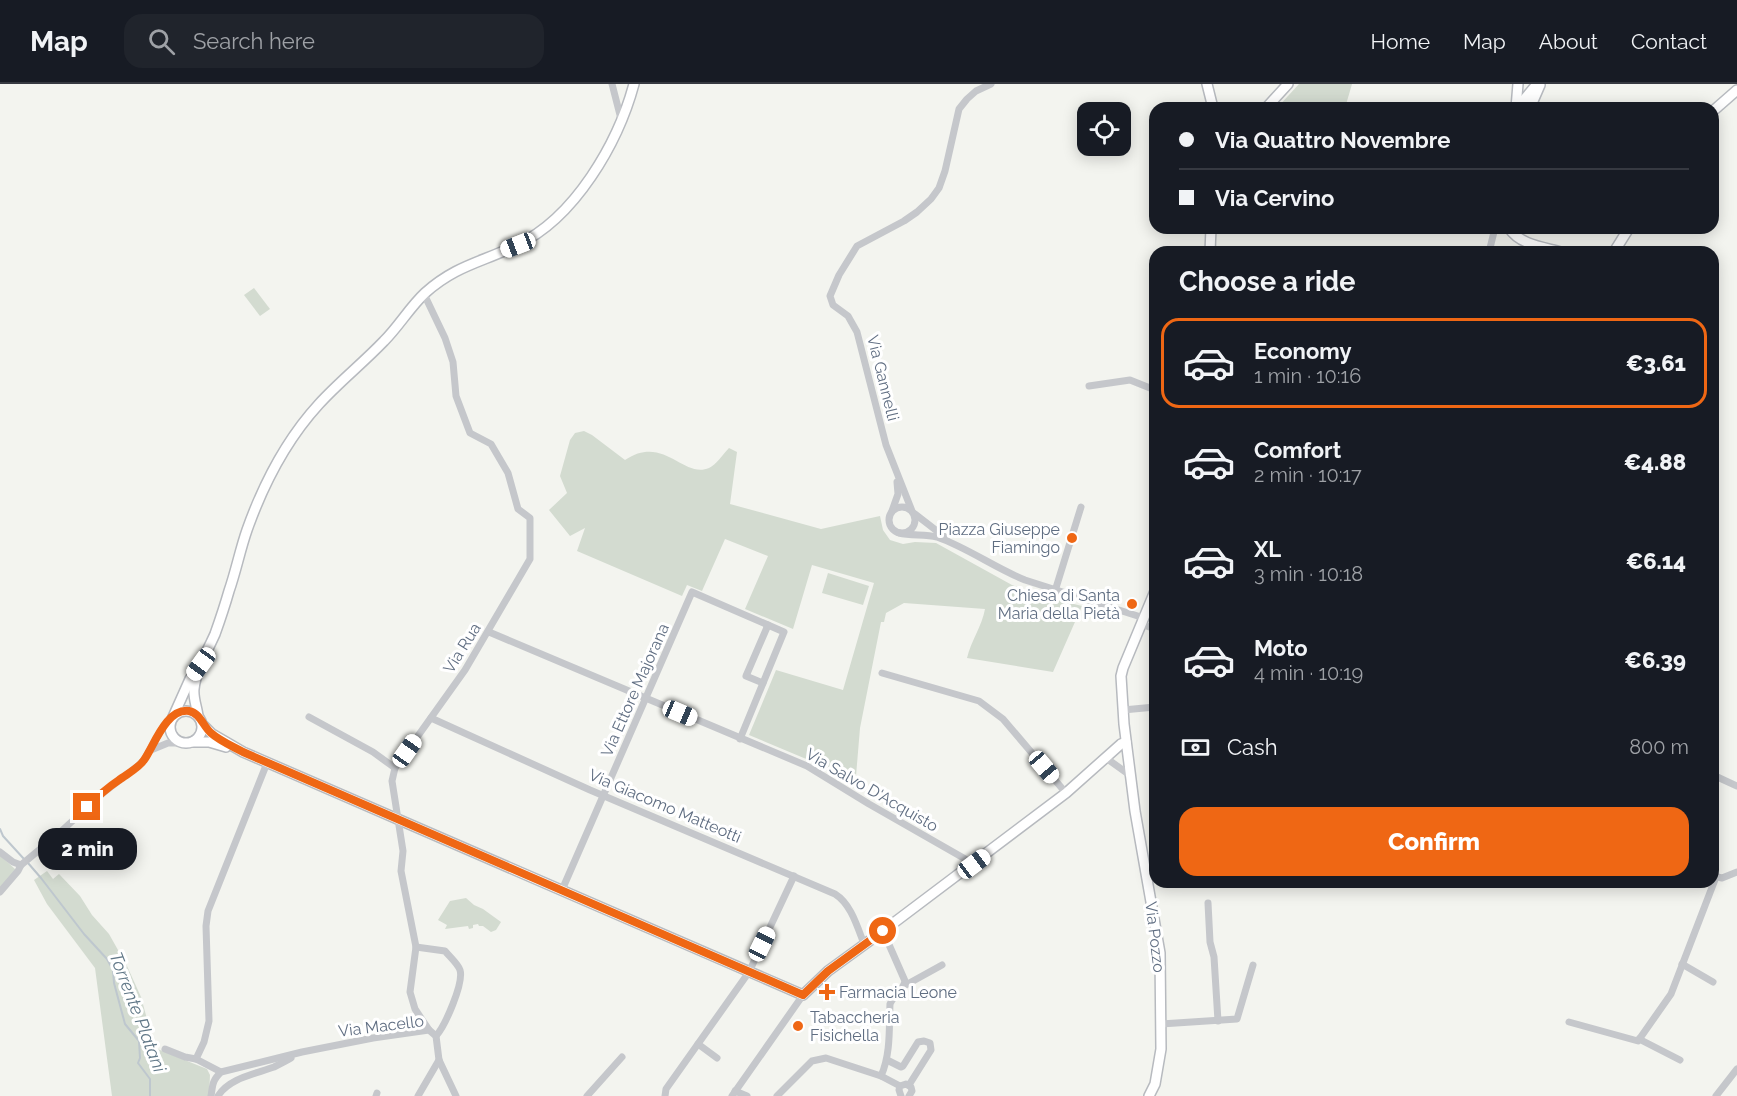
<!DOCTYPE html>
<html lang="en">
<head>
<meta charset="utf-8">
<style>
  :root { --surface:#171b24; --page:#20242c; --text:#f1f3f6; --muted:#9ea1a6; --line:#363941; --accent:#ef6714 }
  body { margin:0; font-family:Raleway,sans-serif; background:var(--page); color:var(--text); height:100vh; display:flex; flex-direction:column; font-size:22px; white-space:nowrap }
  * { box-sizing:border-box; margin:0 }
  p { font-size:20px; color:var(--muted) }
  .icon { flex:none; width:33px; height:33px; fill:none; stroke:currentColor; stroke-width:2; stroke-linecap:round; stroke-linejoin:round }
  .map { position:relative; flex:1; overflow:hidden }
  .drawer { position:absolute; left:1149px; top:162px; width:570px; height:642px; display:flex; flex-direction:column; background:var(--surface); border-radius:18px; box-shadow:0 3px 15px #0003 }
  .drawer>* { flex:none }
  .hud { position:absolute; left:1149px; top:18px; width:570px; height:132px; border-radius:18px; box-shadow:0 3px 15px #0003; display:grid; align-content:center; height:132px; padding:0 30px; background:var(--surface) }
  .controls { position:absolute; left:1077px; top:18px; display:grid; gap:12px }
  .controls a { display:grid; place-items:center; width:54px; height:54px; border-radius:12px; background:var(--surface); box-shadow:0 3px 15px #0003; font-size:30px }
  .end { position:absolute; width:27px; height:27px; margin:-14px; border:8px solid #ef6714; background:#fff; box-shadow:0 0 0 3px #fff }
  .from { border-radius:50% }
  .bubble { position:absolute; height:42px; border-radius:18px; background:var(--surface); box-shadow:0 3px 15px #0003; font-size:20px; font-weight:800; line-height:42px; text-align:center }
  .car { position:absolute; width:18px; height:36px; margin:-18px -9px; border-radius:8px; box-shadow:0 0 4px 2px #0007; background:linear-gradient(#fff 24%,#345 0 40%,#fff 0 76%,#345 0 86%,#fff 0) }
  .hud b { display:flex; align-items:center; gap:21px; height:57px; font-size:22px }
  .hud b+b { border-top:2px solid var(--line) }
  .hud i { width:15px; height:15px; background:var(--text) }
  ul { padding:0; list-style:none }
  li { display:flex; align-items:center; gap:18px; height:90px; margin:0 12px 9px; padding:0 18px; border:3px solid transparent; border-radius:18px }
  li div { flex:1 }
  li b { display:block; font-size:22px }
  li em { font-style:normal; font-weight:800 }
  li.active { border-color:var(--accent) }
  li>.icon { width:54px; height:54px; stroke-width:1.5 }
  h2 { padding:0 30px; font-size:27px; line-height:72px }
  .pay { display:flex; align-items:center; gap:15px; height:66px; padding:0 30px; font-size:22px }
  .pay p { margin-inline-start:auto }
  .button { display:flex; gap:12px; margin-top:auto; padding:12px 30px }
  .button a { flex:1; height:69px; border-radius:18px; background:var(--accent); color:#fff; font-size:24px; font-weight:800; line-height:69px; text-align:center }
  header { display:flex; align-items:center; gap:36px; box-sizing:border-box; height:84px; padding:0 30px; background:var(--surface); border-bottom:2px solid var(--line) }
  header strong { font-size:28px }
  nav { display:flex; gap:33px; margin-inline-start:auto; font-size:21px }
  .search { width:420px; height:54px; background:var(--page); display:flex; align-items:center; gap:15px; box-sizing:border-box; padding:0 21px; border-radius:18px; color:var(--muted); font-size:22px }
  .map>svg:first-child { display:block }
</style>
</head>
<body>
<header>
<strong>Map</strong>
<div class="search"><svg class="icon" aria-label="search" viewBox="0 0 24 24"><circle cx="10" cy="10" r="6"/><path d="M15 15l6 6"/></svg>Search here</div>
<nav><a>Home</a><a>Map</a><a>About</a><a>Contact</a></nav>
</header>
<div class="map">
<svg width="1737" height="1012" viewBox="0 0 1737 1012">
  <rect width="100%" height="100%" fill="#f3f4ef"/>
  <!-- green -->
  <g fill="#d3dbd0">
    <path d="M1299,0H1352L1345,24H1277Z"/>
    <path d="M254,204L270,225L260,232L244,211Z"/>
    <path d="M584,347L592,351L625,376C664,350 683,395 709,384C716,381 723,370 729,364L737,368L730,420L821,445L880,432L883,446L890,456L903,460L915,458L936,459L1012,501L1042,512L1082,522L1053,588L967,574C971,557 982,542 985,525L904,519L886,529L884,538H881L860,644L855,704L811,677L749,651L776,586L843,606L874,499L812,481L793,545L745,525L768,472L725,455L702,507L687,501L682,512L577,467L585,444L570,452L549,426L567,409L560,392L570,356L575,349Z"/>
    <path d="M828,489L869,502L863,521L822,509Z"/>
    <path d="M0,771L16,786L0,804Z"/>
    <path d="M47,787L53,795L59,790L80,812L92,831L109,850L127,882L141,913L155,964L207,985L210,991L209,1012H112L95,884L47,820L34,796Z"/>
    <path d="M466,814L474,821L483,825L501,838L496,846L491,848L483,842H479L478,840L473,841V844L469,845L468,842L445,845L447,841L438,836L450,817Z"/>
  </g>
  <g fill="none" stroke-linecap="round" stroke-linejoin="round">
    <!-- stream -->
    <g stroke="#bec7ce" stroke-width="2">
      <path d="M0,745L3,752L24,775"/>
      <path d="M28,779L41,794L84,850L107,875L113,886L114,899L125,940L139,957L140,974L138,979L150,995V1012"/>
    </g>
    <!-- secondary casing -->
    <g stroke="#b7babf" stroke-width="12">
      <g id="secondary">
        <path d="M1207,0L1213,24"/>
        <path d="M1266,24L1288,0"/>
        <path d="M1516,24L1518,0"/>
        <path d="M1517,24L1537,0"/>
        <path d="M1530,24L1540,1"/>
        <path d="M1713,27L1737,6"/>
        <path d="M1509,144C1520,161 1543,163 1561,168"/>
        <path d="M1210,168L1211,144"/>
        <path d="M1614,168L1629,144"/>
        <circle cx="186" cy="643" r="16"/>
        <path d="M198,632C197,623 193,614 194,605C196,586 207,568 215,550C220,536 225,521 229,507C236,487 240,466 247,446C263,401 286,356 319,320C339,298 363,279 384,257C399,242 410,223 425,209C456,181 483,178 517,161C575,134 618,59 634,0"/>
        <path d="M173,633L190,595L196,587"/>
        <path d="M202,640L212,650L243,668L803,911L828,887L883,847L1066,709L1121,660L1126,658"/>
        <path d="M193,658H209L226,663"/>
        <path d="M1149,1012L1155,1000L1161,965L1160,869L1135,727L1124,640L1121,592L1123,584L1155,507"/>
      </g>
    </g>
    <!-- street -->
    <g stroke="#c5c7cb" stroke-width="7">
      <path d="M612,0L621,35"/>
      <path d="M1489,168L1495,144"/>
      <path d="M424,210L445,254L453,278L456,312L470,349L491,360L508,389L518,425L530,434V475L465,586L395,684L392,697L403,767L401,787L416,863L410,908L415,925L429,946"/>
      <path d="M1089,302L1130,296L1155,306"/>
      <circle cx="902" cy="436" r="13"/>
      <path d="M892,427L898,410L897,398"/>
      <path d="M912,427L886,361L857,248L848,232L833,221L830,212L839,191L857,162L904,137L917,128L931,115L939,104L945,87L959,25L967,15L976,7L991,0"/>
      <path d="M915,430L946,454"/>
      <path d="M899,449C911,452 925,450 937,453C968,464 995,484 1025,496L1144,534"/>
      <path d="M1055,507L1081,423"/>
      <path d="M1141,540L1155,545"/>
      <path d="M489,548L807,682L869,720L974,780"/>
      <path d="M882,589L979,617L1003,635L1066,709"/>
      <path d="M763,599L746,592L768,541"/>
      <path d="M1123,626L1155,623"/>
      <path d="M309,633L373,668L395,684"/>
      <path d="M431,634L590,706L835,810C851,820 857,842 864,860"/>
      <path d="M151,666L168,659H183"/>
      <path d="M1106,674L1131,692"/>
      <path d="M1713,691L1737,702"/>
      <path d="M0,768L13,778L21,781"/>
      <path d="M1713,792L1722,794L1737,788"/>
      <path d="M562,806L692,508L784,548L740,655"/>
      <path d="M0,808L18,787L21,781L56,752L103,709L139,681L144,676L163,643L175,631"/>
      <path d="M1208,819L1210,858L1214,873L1218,937"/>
      <path d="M416,863L445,867C449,872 458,880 460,886C464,899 445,942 436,952"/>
      <path d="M1682,880L1713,898"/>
      <path d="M904,902L942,881"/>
      <path d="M1569,938L1638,957L1671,910L1716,793"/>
      <path d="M1161,940L1237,935L1253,881"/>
      <path d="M1639,955L1680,976"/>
      <path d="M698,960L717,974"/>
      <path d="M165,965L185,973L196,975L221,988"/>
      <path d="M196,975L204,958L209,937L206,842L208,827L267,679"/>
      <path d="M887,976L901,983L903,982L918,958L924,957L930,959L931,966L909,1001"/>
      <path d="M881,992L900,1002"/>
      <path d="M735,1007L747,1012"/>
      <path d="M211,1012C213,1000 212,997 221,988L302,968L373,954L429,946L436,952L439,976L456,1012"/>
      <path d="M218,1012C229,994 255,990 274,983C280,980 286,977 291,974"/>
      <path d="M376,1012L377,1009"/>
      <path d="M418,1012L439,976"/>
      <path d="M587,1012L622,973"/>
      <path d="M665,1012L666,1005L749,888L794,792"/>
      <path d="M732,1012L803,911"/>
      <path d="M777,1012L812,977L826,974L881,992C891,970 889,943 890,920C894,910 903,907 905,897L883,847"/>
      <path d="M901,1012L899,1006L900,1002L906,1000L911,1003L912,1007L909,1012"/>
      <path d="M1716,1012L1737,985"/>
    </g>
    <!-- secondary -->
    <use href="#secondary" stroke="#fff" stroke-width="9"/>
  </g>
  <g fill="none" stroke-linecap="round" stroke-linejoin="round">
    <!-- route -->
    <path stroke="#ef6714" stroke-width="8" d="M87,723C97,713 107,704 119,696C127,690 139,684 144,676C154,662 166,624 189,627C200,629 203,642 211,649C220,657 232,662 243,668L803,911L828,887L883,847"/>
  </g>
  <!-- markers -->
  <g fill="#ef6714" stroke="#fff" stroke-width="2">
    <circle cx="1072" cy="454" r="6"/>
    <circle cx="1132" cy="520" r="6"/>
    <path d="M824 899h6v6h6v6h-6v6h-6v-6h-6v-6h6z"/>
    <circle cx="798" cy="942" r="6"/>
  </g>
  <g text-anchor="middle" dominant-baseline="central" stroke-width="6" stroke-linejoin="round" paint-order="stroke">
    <!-- street labels -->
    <g font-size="16" fill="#606e82" stroke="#fff">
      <text transform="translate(883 294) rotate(76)">Via Gannelli</text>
      <text transform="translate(462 564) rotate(-58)">Via Rua</text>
      <text transform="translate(635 606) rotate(-66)">Via Ettore Majorana</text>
      <text transform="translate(872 706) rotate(30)">Via Salvo D'Acquisto</text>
      <text transform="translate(665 722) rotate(23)">Via Giacomo Matteotti</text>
      <text transform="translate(1155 853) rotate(83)">Via Pozzo</text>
      <text transform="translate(381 942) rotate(-7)">Via Macello</text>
    </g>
    <!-- poi labels -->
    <g font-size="16" fill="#606e82" stroke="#fff" text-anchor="end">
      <text x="1060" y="445">Piazza Giuseppe<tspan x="1060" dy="18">Fiamingo</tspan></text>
      <text x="1120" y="511">Chiesa di Santa<tspan x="1120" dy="18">Maria della Pietà</tspan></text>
      <text x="839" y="908" text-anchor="start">Farmacia Leone</text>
      <text x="810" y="933" text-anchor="start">Tabaccheria<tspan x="810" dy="18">Fisichella</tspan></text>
    </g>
    <!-- water labels -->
    <g font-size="18" font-style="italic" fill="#607787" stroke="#fff">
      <text transform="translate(138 928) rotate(69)">Torrente Platani</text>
    </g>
  </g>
</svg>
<div class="controls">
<a><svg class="icon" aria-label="locate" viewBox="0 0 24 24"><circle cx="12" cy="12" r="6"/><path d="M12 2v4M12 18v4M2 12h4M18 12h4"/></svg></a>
</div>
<i class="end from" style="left:883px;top:847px"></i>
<i class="end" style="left:87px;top:723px"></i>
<div class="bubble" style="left:38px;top:744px;width:99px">2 min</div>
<i class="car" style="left:518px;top:161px;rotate:249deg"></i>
<i class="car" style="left:201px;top:580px;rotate:216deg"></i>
<i class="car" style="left:680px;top:629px;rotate:113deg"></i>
<i class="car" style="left:407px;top:667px;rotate:35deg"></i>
<i class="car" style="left:1044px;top:683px;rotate:140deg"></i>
<i class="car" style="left:974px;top:780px;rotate:53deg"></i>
<i class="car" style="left:762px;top:860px;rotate:26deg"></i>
<div class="hud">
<b><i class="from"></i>Via Quattro Novembre</b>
<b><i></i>Via Cervino</b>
</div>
<section class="drawer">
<h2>Choose a ride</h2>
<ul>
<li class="active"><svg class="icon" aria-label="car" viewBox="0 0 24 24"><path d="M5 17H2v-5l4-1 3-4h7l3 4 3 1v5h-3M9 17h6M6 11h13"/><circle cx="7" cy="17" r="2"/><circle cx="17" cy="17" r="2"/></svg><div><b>Economy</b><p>1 min · 10:16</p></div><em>€3.61</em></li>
<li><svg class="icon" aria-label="car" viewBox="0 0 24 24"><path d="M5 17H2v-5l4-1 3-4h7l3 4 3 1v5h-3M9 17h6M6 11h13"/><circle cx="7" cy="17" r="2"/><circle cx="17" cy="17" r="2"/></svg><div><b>Comfort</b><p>2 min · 10:17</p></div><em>€4.88</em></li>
<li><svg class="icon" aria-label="car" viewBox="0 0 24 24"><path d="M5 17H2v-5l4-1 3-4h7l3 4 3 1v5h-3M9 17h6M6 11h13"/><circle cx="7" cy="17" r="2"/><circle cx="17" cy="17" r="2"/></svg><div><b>XL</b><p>3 min · 10:18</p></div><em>€6.14</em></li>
<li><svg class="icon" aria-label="car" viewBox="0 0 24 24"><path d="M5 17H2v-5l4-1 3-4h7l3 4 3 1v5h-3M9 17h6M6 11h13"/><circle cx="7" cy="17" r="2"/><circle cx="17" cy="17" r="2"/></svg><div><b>Moto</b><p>4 min · 10:19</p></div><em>€6.39</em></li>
</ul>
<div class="pay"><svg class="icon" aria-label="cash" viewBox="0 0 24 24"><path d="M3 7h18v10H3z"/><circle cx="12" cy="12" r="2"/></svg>Cash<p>800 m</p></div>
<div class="button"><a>Confirm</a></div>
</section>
</div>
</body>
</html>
